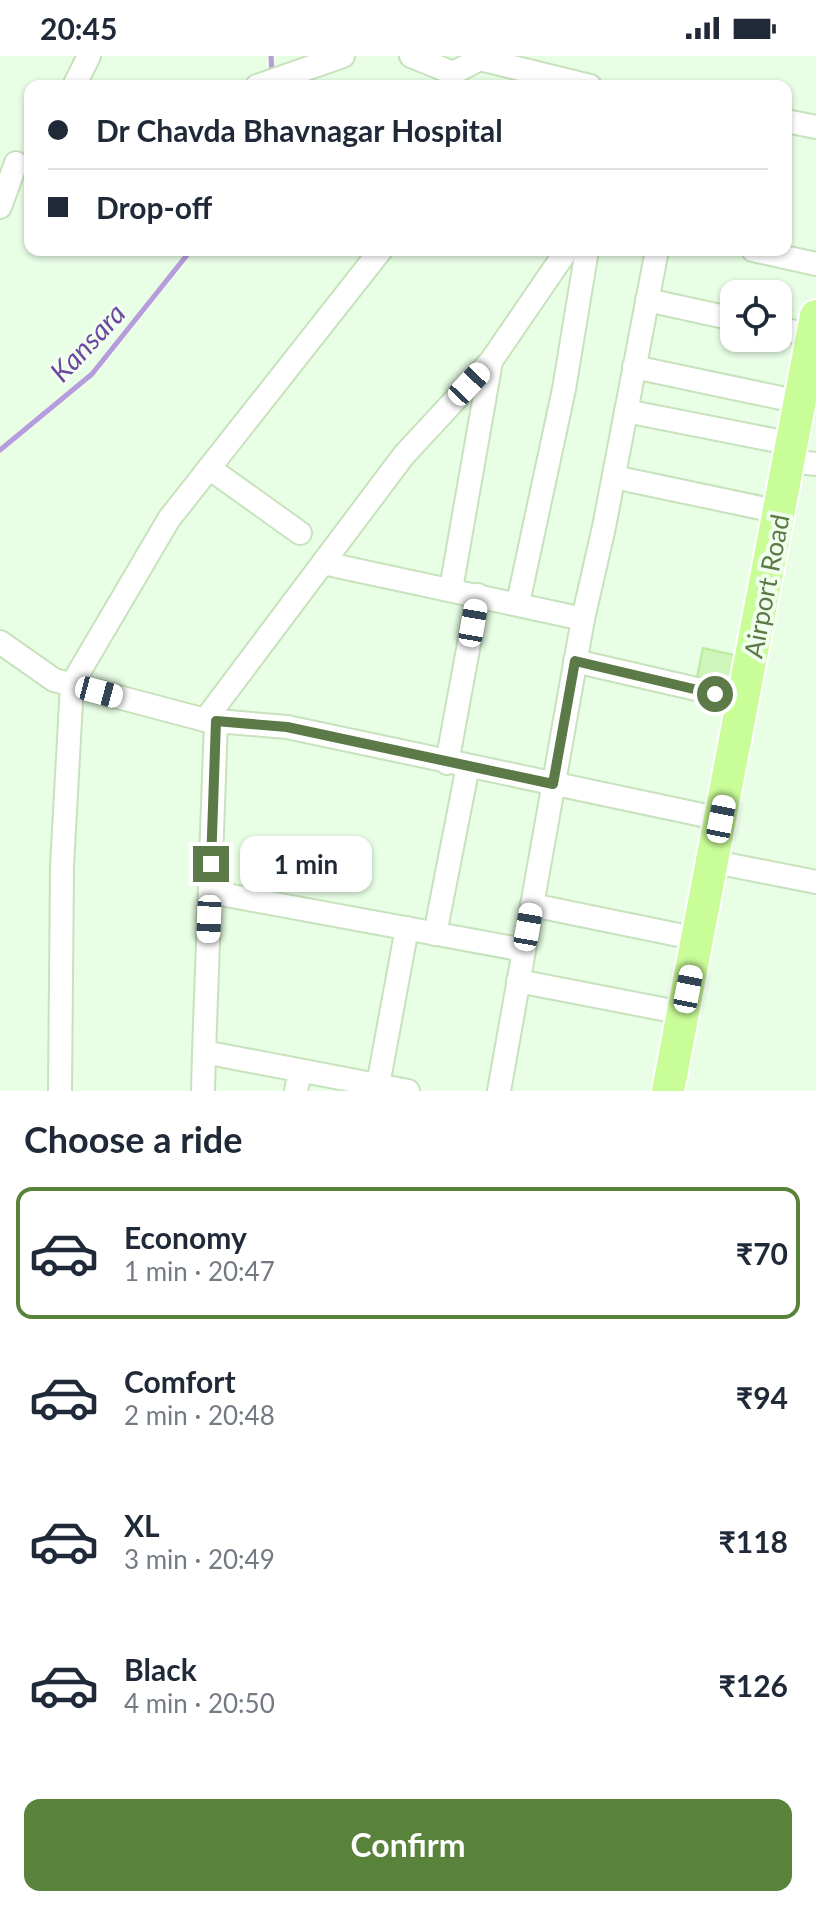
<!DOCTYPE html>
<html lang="en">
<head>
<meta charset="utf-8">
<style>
  :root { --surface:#fff; --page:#f6f6f7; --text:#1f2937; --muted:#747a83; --line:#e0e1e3; --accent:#59833b }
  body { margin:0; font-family:Lato,sans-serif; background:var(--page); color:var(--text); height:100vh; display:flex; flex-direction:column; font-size:30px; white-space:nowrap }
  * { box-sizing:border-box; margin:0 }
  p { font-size:26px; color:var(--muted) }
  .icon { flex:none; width:44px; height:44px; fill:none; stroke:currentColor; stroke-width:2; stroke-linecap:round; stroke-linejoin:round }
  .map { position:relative; height:1035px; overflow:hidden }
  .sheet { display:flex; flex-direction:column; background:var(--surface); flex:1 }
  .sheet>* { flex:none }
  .hud { position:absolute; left:24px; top:24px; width:768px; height:176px; border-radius:16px; box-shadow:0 2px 6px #0004; display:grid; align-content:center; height:176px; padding:0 24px; background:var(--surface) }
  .controls { position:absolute; left:720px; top:224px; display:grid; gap:16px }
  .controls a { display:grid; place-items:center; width:72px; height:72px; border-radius:16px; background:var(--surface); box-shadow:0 2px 6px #0004; font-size:40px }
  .end { position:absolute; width:36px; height:36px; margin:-18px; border:10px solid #5b7a47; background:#fff; box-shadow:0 0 0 4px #fff }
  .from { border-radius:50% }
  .bubble { position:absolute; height:56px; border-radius:16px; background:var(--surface); box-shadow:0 2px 6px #0004; font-size:26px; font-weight:700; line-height:56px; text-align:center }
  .car { position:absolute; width:24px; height:48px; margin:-24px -12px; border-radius:10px; box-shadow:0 0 6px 2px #0007; background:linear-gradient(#fff 24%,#345 0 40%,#fff 0 76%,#345 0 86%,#fff 0) }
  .hud b { display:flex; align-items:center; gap:28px; height:76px; font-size:30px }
  .hud b+b { border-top:2px solid var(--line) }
  .hud i { width:20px; height:20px; background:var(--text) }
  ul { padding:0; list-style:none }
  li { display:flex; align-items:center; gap:24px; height:132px; margin:0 16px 12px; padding:0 8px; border:4px solid transparent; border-radius:16px }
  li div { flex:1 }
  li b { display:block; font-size:30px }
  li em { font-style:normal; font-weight:700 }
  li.active { border-color:var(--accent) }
  li>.icon { width:72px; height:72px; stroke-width:1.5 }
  h2 { padding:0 24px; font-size:36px; line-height:96px }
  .button { display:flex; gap:16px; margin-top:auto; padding:16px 24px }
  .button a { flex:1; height:92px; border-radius:16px; background:var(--accent); color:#fff; font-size:32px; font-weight:700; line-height:92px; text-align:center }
  .status { display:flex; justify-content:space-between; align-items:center; height:56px; padding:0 40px; background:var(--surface); direction:ltr }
  .status svg { height:22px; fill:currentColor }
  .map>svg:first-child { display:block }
</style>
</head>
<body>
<div class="status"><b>20:45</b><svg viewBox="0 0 49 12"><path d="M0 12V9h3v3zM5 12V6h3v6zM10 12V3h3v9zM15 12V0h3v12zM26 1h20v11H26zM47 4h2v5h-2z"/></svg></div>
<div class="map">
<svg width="816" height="1035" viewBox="0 0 816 1035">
  <rect width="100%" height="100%" fill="#e8fee5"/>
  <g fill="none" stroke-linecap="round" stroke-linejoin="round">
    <!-- stream -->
    <g stroke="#b69cdc" stroke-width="5">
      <path d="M271,0L272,17"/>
      <path d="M0,394L92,318L191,194"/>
    </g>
  </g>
  <!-- building -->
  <path fill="#cff6ba" stroke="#b7ea99" stroke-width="2" d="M703,592L739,600L733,629L697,621Z"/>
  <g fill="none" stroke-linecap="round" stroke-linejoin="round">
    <!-- minor casing -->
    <g stroke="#c7e2bc" stroke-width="26">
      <g id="minor">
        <path d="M411,0L453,17L480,3"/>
        <path d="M481,0L480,3L590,30"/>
        <path d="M74,30L89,0"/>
        <path d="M257,30L343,0"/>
        <path d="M786,65L816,71"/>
        <path d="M0,151L16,107"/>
        <path d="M753,194L816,208"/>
        <path d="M647,244L734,263"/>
        <path d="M778,272L812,280"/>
        <path d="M634,311L800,346"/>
        <path d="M626,355L793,388"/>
        <path d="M790,405L816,408"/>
        <path d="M209,412L300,477"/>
        <path d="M614,421L780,456"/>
        <path d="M323,507L583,563L499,1035"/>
        <path d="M451,533L491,305L567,194"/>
        <path d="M518,547L564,333L587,194"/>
        <path d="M583,563L604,471L657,194"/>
        <path d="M0,586L54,624L205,664L287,671L721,763"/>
        <path d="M575,605L744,644"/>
        <path d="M205,664L404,399L491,305"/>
        <path d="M447,707L478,539"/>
        <path d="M730,809L816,826"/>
        <path d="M210,836L524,894"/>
        <path d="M532,849L698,883"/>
        <path d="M435,878L468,710"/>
        <path d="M518,925L683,957"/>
        <path d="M204,996L216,665"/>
        <path d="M378,1029L407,872"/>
        <path d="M60,1035L62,810L72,628L169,463L381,194"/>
        <path d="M203,1035L204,996L408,1035"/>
        <path d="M296,1035L300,1015"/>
      </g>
    </g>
    <!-- highway casing -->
    <g stroke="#fff" stroke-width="36">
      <path id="highway" d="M668,1035L816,260"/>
    </g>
    <!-- minor -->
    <use href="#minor" stroke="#fff" stroke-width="22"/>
    <!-- highway -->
    <use href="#highway" stroke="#c9fd97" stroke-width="32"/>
  </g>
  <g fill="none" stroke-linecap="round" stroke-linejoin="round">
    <!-- route -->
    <path stroke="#5b7a47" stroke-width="10" d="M211,808L216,665L287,671L553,728L575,605L715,638"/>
  </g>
  <g text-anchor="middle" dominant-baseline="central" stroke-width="8" stroke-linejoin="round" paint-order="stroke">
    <!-- street labels -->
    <g font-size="26" fill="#5b7a47" stroke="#f0ffed">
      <text transform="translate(766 530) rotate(-79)">Airport Road</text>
    </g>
    <!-- water labels -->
    <g font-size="28" font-style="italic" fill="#6e47a5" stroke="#f0ffed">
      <text transform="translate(87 286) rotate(-47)">Kansara</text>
    </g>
  </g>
</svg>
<div class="controls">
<a><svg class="icon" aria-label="locate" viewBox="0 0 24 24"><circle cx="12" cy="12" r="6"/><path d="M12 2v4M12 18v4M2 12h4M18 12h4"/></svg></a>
</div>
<i class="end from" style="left:715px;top:638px"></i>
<i class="end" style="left:211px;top:808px"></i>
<div class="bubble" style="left:240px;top:780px;width:132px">1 min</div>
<i class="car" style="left:469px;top:328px;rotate:43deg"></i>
<i class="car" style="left:473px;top:567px;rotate:10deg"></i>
<i class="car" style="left:99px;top:636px;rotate:105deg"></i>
<i class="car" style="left:721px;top:763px;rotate:11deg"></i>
<i class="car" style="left:209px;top:863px;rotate:182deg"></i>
<i class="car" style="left:528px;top:871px;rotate:10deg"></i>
<i class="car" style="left:688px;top:933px;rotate:11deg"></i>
<div class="hud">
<b><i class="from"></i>Dr Chavda Bhavnagar Hospital</b>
<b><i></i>Drop-off</b>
</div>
</div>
<section class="sheet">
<h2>Choose a ride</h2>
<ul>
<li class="active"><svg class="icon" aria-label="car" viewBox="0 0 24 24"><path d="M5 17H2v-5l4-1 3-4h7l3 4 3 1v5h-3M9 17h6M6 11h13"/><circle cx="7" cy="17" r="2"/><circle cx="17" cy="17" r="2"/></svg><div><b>Economy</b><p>1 min · 20:47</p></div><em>₹70</em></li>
<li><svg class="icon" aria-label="car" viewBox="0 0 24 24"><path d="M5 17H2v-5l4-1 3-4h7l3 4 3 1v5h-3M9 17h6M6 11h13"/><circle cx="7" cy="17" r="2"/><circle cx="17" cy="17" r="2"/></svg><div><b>Comfort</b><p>2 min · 20:48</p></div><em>₹94</em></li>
<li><svg class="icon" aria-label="car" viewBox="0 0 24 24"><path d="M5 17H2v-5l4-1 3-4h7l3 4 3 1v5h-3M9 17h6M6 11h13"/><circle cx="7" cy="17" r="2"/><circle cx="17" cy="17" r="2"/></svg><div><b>XL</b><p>3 min · 20:49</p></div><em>₹118</em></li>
<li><svg class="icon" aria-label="car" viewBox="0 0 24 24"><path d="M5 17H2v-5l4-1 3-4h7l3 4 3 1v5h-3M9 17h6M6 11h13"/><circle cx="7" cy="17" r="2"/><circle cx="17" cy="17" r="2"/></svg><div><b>Black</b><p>4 min · 20:50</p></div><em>₹126</em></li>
</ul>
<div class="button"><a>Confirm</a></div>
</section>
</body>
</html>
